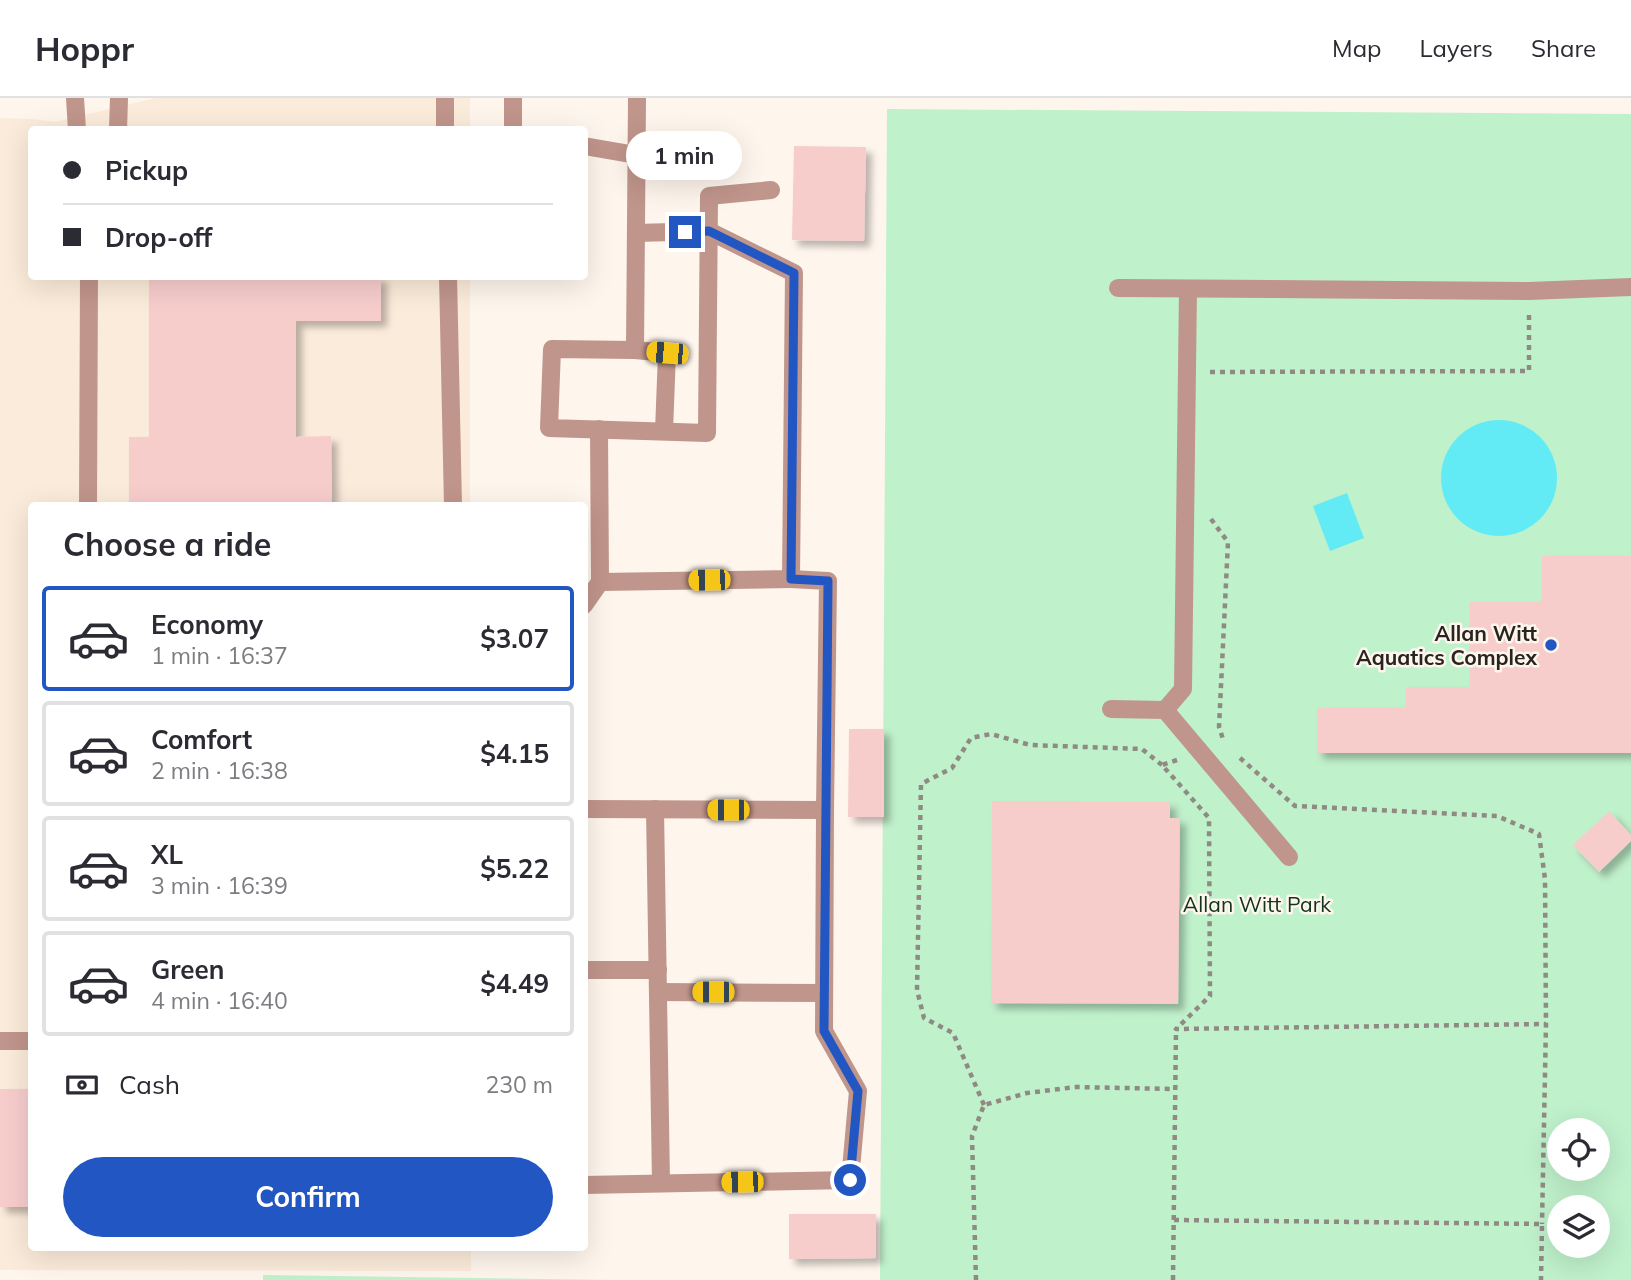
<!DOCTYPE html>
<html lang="en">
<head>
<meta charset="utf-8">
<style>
  :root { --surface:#fff; --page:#f7f7f7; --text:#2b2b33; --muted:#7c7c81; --line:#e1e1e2; --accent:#2256c3 }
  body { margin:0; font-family:Mulish,sans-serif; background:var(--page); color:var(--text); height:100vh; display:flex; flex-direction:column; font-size:26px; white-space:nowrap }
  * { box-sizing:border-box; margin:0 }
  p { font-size:23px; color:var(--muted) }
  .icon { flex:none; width:38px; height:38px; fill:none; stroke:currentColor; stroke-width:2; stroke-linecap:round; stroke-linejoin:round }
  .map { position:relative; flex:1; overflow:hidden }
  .drawer { position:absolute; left:28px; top:404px; width:560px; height:749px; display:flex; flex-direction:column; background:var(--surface); border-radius:7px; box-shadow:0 7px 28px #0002 }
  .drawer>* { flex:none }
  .guide { position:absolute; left:28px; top:28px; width:560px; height:154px; border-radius:7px; box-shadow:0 7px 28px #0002; display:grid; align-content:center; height:154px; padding:0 35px; background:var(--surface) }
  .tools { position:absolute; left:1547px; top:1020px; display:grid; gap:14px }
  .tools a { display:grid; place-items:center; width:63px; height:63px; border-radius:50%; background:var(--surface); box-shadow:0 7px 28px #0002; font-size:35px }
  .end { position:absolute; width:32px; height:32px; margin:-16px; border:9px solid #2256c3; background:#fff; box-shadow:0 0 0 4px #fff }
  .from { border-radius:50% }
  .bubble { position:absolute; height:49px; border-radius:24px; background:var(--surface); box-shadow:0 7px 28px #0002; font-size:23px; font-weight:700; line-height:49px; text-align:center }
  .car { position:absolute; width:21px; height:42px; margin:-21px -10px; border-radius:9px; box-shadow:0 0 5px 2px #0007; background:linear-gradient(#f5c518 24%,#345 0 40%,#f5c518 0 76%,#345 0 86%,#f5c518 0) }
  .guide b { display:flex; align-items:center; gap:24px; height:66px; font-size:26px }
  .guide b+b { border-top:2px solid var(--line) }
  .guide i { width:18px; height:18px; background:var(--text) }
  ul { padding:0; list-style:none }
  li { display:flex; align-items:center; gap:21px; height:105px; margin:0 14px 10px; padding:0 21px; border:4px solid var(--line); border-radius:7px }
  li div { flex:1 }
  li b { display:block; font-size:26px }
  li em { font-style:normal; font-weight:700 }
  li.on { border-color:var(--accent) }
  li>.icon { width:63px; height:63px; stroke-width:1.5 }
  h2 { padding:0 35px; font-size:32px; line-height:84px }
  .pay { display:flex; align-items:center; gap:18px; height:77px; padding:0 35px; font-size:26px }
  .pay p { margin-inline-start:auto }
  .button { display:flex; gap:14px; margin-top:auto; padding:14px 35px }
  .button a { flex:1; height:80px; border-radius:42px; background:var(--accent); color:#fff; font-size:28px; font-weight:700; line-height:80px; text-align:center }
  header { display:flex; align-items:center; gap:42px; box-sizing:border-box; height:98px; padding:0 35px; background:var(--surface); border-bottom:2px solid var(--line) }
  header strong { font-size:33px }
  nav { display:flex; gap:38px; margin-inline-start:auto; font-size:24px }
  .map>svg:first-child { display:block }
</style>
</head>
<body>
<header>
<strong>Hoppr</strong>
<nav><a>Map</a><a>Layers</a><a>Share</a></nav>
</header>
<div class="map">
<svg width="1631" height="1182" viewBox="0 0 1631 1182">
  <defs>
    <filter id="shadow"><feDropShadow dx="6" dy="6" stdDeviation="3.5" flood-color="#0004"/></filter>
  </defs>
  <rect width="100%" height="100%" fill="#fef5ec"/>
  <!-- built -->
  <path fill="#fbebda" d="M156,0H470V31L32,32V178L470,179V408H32V1150H471V1173L0,1172V20L34,21L55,24Z"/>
  <!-- green -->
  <g fill="#bff1cb" fill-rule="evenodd">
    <path d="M887,11L1631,16V1182H880ZM1559,1032H1598V1071H1559ZM1559,1110H1598V1148H1559Z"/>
    <path d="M263,1177L612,1182H263Z"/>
  </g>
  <!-- water -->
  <g fill="#63ebf5">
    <circle cx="1499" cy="380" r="58"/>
    <path d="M1347,395L1364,440L1330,453L1313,408Z"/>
  </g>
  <!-- building -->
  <g fill="#f7cdcc" filter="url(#shadow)">
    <path d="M794,48L866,49L864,143L792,142Z"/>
    <path d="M149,178H381V223H296V339L331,338L332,408H129V339H149Z"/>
    <path d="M1542,458H1631V655H1317V610H1406V589H1470V504H1542Z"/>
    <path d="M849,631H884V719H848Z"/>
    <path d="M992,703L1170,704V720H1180L1178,906L991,905Z"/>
    <path d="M1609,713L1631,737V743L1599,774L1573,747Z"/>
    <rect x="0" y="991" width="32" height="118"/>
    <path d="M789,1116H876V1160L789,1161Z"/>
  </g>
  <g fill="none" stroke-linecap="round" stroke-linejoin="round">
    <!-- path -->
    <g stroke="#918a84" stroke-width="4.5" stroke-dasharray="5 5" stroke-linecap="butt">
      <path d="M1210,274L1529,273V215"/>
      <path d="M1211,421L1228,444L1219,629L1223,641"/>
      <path d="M1240,660L1295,708L1497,718L1539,736L1545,781L1546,926L1542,1126"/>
      <path d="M1177,662L1162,667L1209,720L1210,898L1176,931L1546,926"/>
      <path d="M984,1007L953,935L924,920L917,892L921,686L952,670L971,640L991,636L1030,647L1142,651L1162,667"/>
      <path d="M1174,1122L1542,1126L1541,1182"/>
      <path d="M976,1182L972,1038L984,1007L1027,995L1076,989L1174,991"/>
      <path d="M1173,1182L1176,931"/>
    </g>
    <!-- service -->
    <g stroke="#c0958b" stroke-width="18">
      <path d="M75,0L77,32"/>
      <path d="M445,0V32"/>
      <path d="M513,0V32"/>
      <path d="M637,0L635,252L552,251L549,330L707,335L709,98L771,92"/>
      <path d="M118,32L119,0"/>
      <path d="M584,48L636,57"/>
      <path d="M448,178L453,408"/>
      <path d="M1118,190L1529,193L1631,189"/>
      <path d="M635,252L667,255L664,333"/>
      <path d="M599,331L600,484L791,481L794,175L709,133L636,135"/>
      <path d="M88,408L89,178"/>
      <path d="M584,507L600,484"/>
      <path d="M1111,611L1165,612L1183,591L1188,191"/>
      <path d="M1165,612L1289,759"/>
      <path d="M584,711L825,712L828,483L791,481"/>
      <path d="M655,711L661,1085"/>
      <path d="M584,872H658"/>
      <path d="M658,894L824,895"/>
      <path d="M0,943H32"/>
      <path d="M584,1087L850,1082L858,993L824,933L825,712"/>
    </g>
  </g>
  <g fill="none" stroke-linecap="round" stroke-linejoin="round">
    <!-- route -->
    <path stroke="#2256c3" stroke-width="9" d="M685,134L709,133L794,175L791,481L828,483L824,933L858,993L850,1082"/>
  </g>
  <!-- markers -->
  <circle fill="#2256c3" stroke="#fef5ec" stroke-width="2.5" cx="1551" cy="547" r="7"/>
  <g text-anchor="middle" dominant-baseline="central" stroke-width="5" stroke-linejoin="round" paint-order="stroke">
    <!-- poi labels -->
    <g font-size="21" font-weight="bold" fill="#282420" stroke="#fef5ec" text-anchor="end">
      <text x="1537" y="535">Allan Witt<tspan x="1537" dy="24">Aquatics Complex</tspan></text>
    </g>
    <!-- park labels -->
    <g font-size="21" fill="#10341d" stroke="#fef5ec">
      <text x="1257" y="806">Allan Witt Park</text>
    </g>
  </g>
</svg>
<div class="tools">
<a><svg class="icon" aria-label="locate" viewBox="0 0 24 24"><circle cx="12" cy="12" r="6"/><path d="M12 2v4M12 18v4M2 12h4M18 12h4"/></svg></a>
<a><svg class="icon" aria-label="layers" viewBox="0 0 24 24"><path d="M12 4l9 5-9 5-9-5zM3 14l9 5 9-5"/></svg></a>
</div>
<i class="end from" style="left:850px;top:1082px"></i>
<i class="end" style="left:685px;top:134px"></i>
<div class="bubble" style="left:626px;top:33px;width:116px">1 min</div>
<i class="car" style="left:667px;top:255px;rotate:275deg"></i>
<i class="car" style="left:709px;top:482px;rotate:269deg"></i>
<i class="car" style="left:728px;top:712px;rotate:270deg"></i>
<i class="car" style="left:713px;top:894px;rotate:270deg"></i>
<i class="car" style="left:742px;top:1084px;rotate:269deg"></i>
<div class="guide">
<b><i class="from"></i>Pickup</b>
<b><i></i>Drop-off</b>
</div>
<section class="drawer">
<h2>Choose a ride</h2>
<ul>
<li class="on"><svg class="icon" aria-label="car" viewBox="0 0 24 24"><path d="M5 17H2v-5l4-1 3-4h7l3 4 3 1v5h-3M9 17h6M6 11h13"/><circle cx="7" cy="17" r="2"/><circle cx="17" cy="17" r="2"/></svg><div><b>Economy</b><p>1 min · 16:37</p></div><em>$3.07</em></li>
<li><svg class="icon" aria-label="car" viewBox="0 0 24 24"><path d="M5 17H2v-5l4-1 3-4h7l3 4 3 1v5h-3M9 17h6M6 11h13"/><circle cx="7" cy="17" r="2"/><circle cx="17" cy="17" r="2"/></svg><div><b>Comfort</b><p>2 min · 16:38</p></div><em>$4.15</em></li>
<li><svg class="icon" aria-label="car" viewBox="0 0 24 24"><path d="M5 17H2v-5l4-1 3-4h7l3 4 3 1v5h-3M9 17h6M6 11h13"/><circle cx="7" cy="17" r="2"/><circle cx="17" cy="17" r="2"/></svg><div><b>XL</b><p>3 min · 16:39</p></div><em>$5.22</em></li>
<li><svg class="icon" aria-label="car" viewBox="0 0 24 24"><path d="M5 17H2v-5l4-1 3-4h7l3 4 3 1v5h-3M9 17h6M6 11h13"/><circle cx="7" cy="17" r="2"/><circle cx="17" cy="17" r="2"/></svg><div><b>Green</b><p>4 min · 16:40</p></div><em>$4.49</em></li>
</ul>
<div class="pay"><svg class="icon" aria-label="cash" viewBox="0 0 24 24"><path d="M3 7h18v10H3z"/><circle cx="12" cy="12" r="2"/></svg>Cash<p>230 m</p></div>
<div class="button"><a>Confirm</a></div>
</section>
</div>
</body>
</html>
